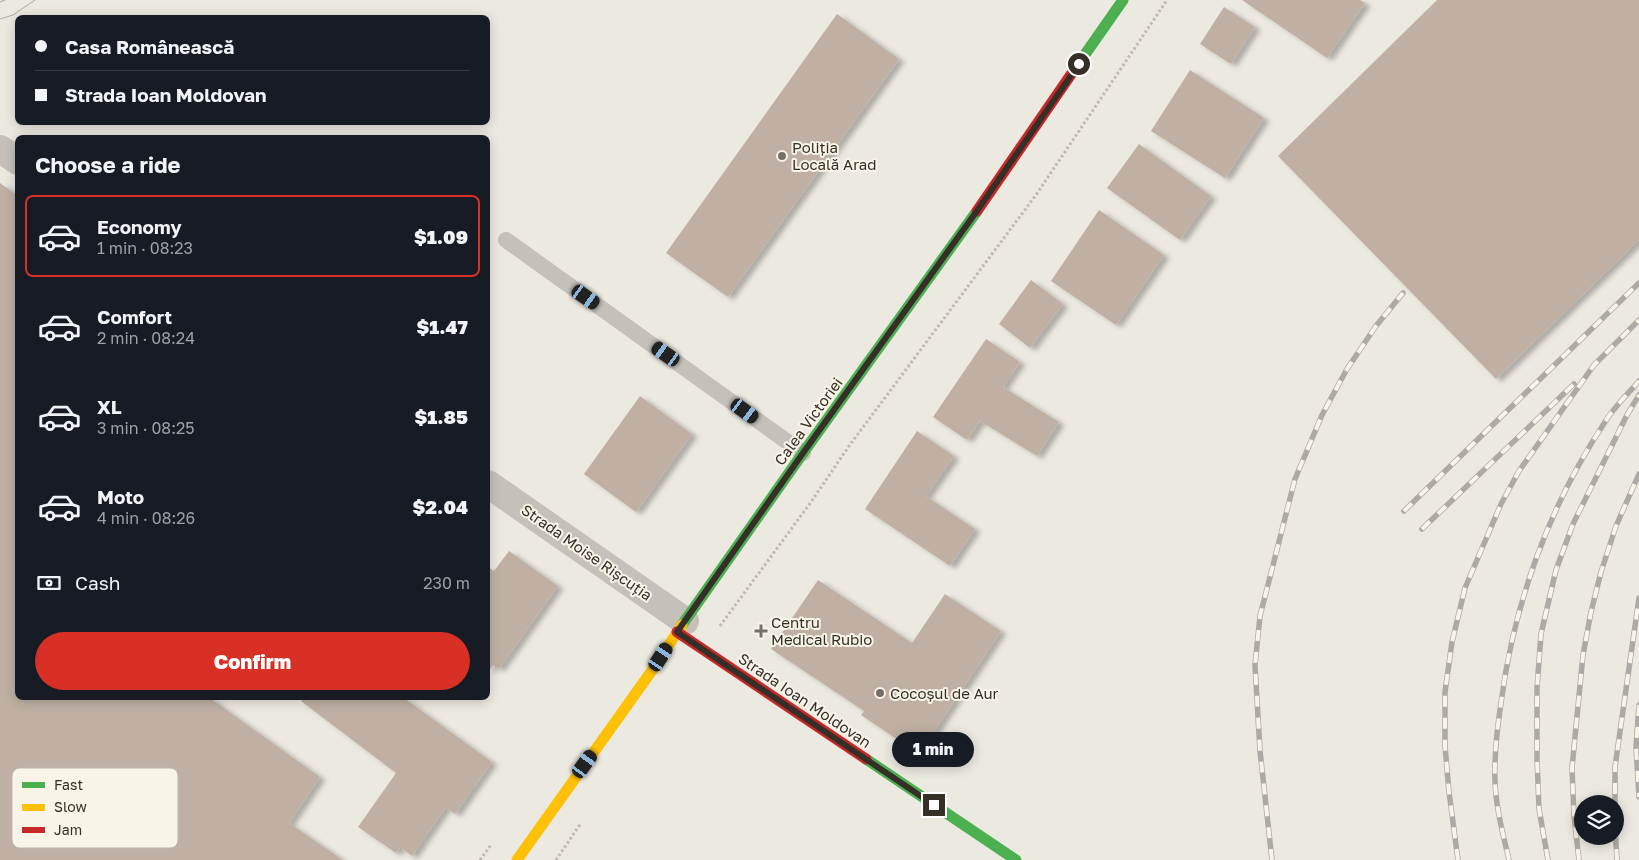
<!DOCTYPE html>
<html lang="en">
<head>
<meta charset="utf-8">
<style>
  :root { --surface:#171b24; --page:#242831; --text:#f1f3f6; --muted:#9ea1a6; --line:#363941; --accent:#d93025 }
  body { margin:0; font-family:"Golos Text",sans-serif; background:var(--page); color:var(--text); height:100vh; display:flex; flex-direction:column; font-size:19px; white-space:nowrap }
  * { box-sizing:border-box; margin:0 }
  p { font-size:16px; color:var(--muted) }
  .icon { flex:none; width:28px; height:28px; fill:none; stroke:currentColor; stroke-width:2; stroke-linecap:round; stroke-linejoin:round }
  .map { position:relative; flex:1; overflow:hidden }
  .side { position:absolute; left:15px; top:135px; width:475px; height:565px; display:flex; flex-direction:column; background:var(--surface); border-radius:8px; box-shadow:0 2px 12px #0003 }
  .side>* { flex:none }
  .hud { position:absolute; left:15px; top:15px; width:475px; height:110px; border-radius:8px; box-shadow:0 2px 12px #0003; display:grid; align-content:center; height:110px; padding:0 20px; background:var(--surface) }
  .buttons { position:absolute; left:1574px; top:795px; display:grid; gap:10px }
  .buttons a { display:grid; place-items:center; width:50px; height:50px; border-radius:50%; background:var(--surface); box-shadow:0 2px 12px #0003; font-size:25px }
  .end { position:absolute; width:22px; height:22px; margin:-11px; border:6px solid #362f28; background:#fff; box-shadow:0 0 0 2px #fff }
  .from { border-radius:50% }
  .bubble { position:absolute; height:35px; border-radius:18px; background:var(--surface); box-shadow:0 2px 12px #0003; font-size:16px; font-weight:800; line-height:35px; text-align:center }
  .car { position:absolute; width:15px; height:30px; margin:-15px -8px; border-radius:6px; box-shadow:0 0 4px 1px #0007; background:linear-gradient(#222 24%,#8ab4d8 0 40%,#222 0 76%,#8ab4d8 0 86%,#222 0) }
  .hud b { display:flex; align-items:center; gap:18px; height:48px; font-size:19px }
  .hud b+b { border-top:1px solid var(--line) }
  .hud i { width:12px; height:12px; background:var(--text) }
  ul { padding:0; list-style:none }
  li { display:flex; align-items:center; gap:15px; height:82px; margin:0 10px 8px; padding:0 10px; border:2px solid transparent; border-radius:8px }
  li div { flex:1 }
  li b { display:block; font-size:19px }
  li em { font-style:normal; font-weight:800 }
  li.on { border-color:var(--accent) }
  li>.icon { width:45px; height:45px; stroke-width:1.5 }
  h2 { padding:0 20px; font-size:22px; line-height:60px }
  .pay { display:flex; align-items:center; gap:12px; height:55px; padding:0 20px; font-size:19px }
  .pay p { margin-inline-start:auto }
  .button { display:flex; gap:10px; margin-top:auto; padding:10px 20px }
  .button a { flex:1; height:58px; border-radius:30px; background:var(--accent); color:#fff; font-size:20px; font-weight:800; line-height:58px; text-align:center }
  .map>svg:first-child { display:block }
</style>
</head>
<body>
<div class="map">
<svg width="1639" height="860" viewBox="0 0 1639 860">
  <defs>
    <filter id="shadow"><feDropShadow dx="5.5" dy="3" stdDeviation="2.5" flood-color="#0004"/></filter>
  </defs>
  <rect width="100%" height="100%" fill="#ece9e1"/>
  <!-- building -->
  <g fill="#bfb0a3" filter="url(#shadow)">
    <path d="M1242,0H1360L1365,3L1327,58Z"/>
    <path d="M1437,0H1639V240L1496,379L1278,156Z"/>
    <path d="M1224,7L1255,27L1231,64L1200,44Z"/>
    <path d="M837,14L899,59L728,297L666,253Z"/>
    <path d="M1190,70L1264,118L1225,178L1151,131Z"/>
    <path d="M1139,144L1211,196L1180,240L1107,188Z"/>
    <path d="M0,183L18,196V698H210L320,777L289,823L343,860H0Z"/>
    <path d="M1099,210L1164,255L1116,325L1051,281Z"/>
    <path d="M1031,280L1063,304L1030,348L999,324Z"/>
    <path d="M986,339L1020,362L1003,387L1059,422L1037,456L980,421L967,440L933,417Z"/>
    <path d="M640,396L692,434L636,512L584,474Z"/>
    <path d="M917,431L954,456L926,496L975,529L950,566L865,509Z"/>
    <path d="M509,551L558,586L499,669L493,665L488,672V567L494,571Z"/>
    <path d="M818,580L912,643L945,594L1001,631L919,754L861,715L864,711L771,649Z"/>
    <path d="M304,698H404L492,762L455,814L446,807L412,856L400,847L396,853L358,827L396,773L301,701Z"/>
  </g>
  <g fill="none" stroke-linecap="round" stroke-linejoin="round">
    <!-- path -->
    <g stroke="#bebab3" stroke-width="3" stroke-dasharray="2.5 2.5" stroke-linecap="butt">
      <path d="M720,626L811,502L849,446L1036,195L1167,0"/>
      <path d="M480,860L491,845"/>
      <path d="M556,860L581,823"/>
    </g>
    <!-- lane -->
    <path stroke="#c5c1ba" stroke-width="16" d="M506,240L803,453"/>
    <!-- street -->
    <g stroke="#c5c1ba" stroke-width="28">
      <path d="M0,149L18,161"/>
      <path d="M488,484L685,621"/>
    </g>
    <!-- fast -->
    <g stroke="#4caf50" stroke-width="11">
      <path d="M1072,73L1123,0"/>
      <path d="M682,625L803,453L977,211"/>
      <path d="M866,759L1016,860"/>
    </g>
    <!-- slow -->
    <path stroke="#ffc107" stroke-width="11" d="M517,860L653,669L682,625"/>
    <!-- jam -->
    <g stroke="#c62828" stroke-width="11">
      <path d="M977,211L1072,73"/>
      <path d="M677,632L866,759"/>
    </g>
    <!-- tram -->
    <g stroke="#ada9a4" stroke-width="1">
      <path d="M0,2L5,0"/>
      <path d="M0,19L13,15L35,0"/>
    </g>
    <!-- rail casing -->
    <g stroke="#ada9a4" stroke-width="5.5">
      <g id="rail">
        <path d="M1404,511L1639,283"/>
        <path d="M1422,529L1574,384"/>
        <path d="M1639,705L1636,748L1639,797"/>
        <path d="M1272,860L1260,751L1255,665L1260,616L1295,479L1322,415L1347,369L1376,326L1403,293"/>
        <path d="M1458,860L1449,792L1445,746V692L1452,642L1465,588L1501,504L1519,471L1594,365L1639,320"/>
        <path d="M1509,860C1503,834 1496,808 1495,782C1494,756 1497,729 1501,703C1514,603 1549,506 1605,422C1614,407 1628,394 1639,381"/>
        <path d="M1548,860L1539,809L1537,758V688L1541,634L1556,570L1573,524L1627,415L1639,395"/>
        <path d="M1579,860L1574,816L1572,768L1583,655L1591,612L1601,572L1616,526L1639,474"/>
        <path d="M1617,860L1615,828V767L1639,598"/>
      </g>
    </g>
    <!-- rail -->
    <use href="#rail" stroke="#f9f4e8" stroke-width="4" stroke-dasharray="11" stroke-linecap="butt"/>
  </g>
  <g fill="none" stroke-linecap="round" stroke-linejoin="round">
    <!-- route -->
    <path stroke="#362f28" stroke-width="6" d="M934,805L677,632L803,453L979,208L1079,64"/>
  </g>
  <!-- markers -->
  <g fill="#767069" stroke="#f9f4e8" stroke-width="2">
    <circle cx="782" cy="156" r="5"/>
    <path d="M758.5 623.5h5v5h5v5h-5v5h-5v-5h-5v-5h5z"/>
    <circle cx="880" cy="693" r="5"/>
  </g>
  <g text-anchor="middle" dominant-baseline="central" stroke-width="4" stroke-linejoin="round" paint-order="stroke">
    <!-- poi labels -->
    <g font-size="15" fill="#362f28" stroke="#f9f4e8" text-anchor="start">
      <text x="792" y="147">Poliția<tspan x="792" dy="17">Locală Arad</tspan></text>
      <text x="771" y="622">Centru<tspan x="771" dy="17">Medical Rubio</tspan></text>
      <text x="890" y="693">Cocoșul de Aur</text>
    </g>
    <!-- street labels -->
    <g font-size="15" fill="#362f28" stroke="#f9f4e8">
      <text transform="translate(808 421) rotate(-54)">Calea Victoriei</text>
      <text transform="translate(587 552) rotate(35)">Strada Moise Rișcuția</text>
      <text transform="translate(805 700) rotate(34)">Strada Ioan Moldovan</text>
    </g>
  </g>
  <!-- legend -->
  <rect x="12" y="768" width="166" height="80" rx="8" fill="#f9f4e8" stroke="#beb9ae" stroke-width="1"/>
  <rect x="22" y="782" width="23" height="6" fill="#4caf50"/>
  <rect x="22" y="804" width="23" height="7" fill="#ffc107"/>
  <rect x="22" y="827" width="23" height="6" fill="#c62828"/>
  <g font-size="14" fill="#362f28">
    <text x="54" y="790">Fast</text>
    <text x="54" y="812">Slow</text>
    <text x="54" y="835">Jam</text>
  </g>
</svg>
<div class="buttons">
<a><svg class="icon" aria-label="layers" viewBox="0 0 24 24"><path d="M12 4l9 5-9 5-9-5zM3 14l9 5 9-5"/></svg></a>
</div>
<i class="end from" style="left:1079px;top:64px"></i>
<i class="end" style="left:934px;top:805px"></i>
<div class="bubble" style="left:892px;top:732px;width:82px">1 min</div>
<i class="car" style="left:586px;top:297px;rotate:125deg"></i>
<i class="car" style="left:666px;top:354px;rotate:305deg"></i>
<i class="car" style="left:745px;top:411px;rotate:126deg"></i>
<i class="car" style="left:661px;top:657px;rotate:33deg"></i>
<i class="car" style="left:585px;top:764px;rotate:36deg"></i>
<div class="hud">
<b><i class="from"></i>Casa Românească</b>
<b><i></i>Strada Ioan Moldovan</b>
</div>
<section class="side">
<h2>Choose a ride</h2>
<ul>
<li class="on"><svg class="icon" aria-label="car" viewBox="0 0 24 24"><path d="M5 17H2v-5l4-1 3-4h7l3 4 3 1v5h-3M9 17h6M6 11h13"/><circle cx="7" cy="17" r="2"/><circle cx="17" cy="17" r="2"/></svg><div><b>Economy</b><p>1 min · 08:23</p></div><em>$1.09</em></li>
<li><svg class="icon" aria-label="car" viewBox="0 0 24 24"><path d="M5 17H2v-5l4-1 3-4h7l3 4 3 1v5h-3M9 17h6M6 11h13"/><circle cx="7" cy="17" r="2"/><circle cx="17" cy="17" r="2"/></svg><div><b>Comfort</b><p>2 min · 08:24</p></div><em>$1.47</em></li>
<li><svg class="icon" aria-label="car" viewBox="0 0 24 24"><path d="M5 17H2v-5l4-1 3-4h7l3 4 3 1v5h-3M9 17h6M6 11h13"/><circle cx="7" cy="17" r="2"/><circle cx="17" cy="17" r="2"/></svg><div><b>XL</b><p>3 min · 08:25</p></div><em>$1.85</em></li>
<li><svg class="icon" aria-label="car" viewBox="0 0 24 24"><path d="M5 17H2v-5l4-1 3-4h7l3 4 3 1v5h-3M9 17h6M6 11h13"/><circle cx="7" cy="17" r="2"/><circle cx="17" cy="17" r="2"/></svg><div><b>Moto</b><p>4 min · 08:26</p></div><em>$2.04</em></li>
</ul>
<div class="pay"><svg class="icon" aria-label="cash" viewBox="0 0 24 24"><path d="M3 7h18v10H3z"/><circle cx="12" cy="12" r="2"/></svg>Cash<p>230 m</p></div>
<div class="button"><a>Confirm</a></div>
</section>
</div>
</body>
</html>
